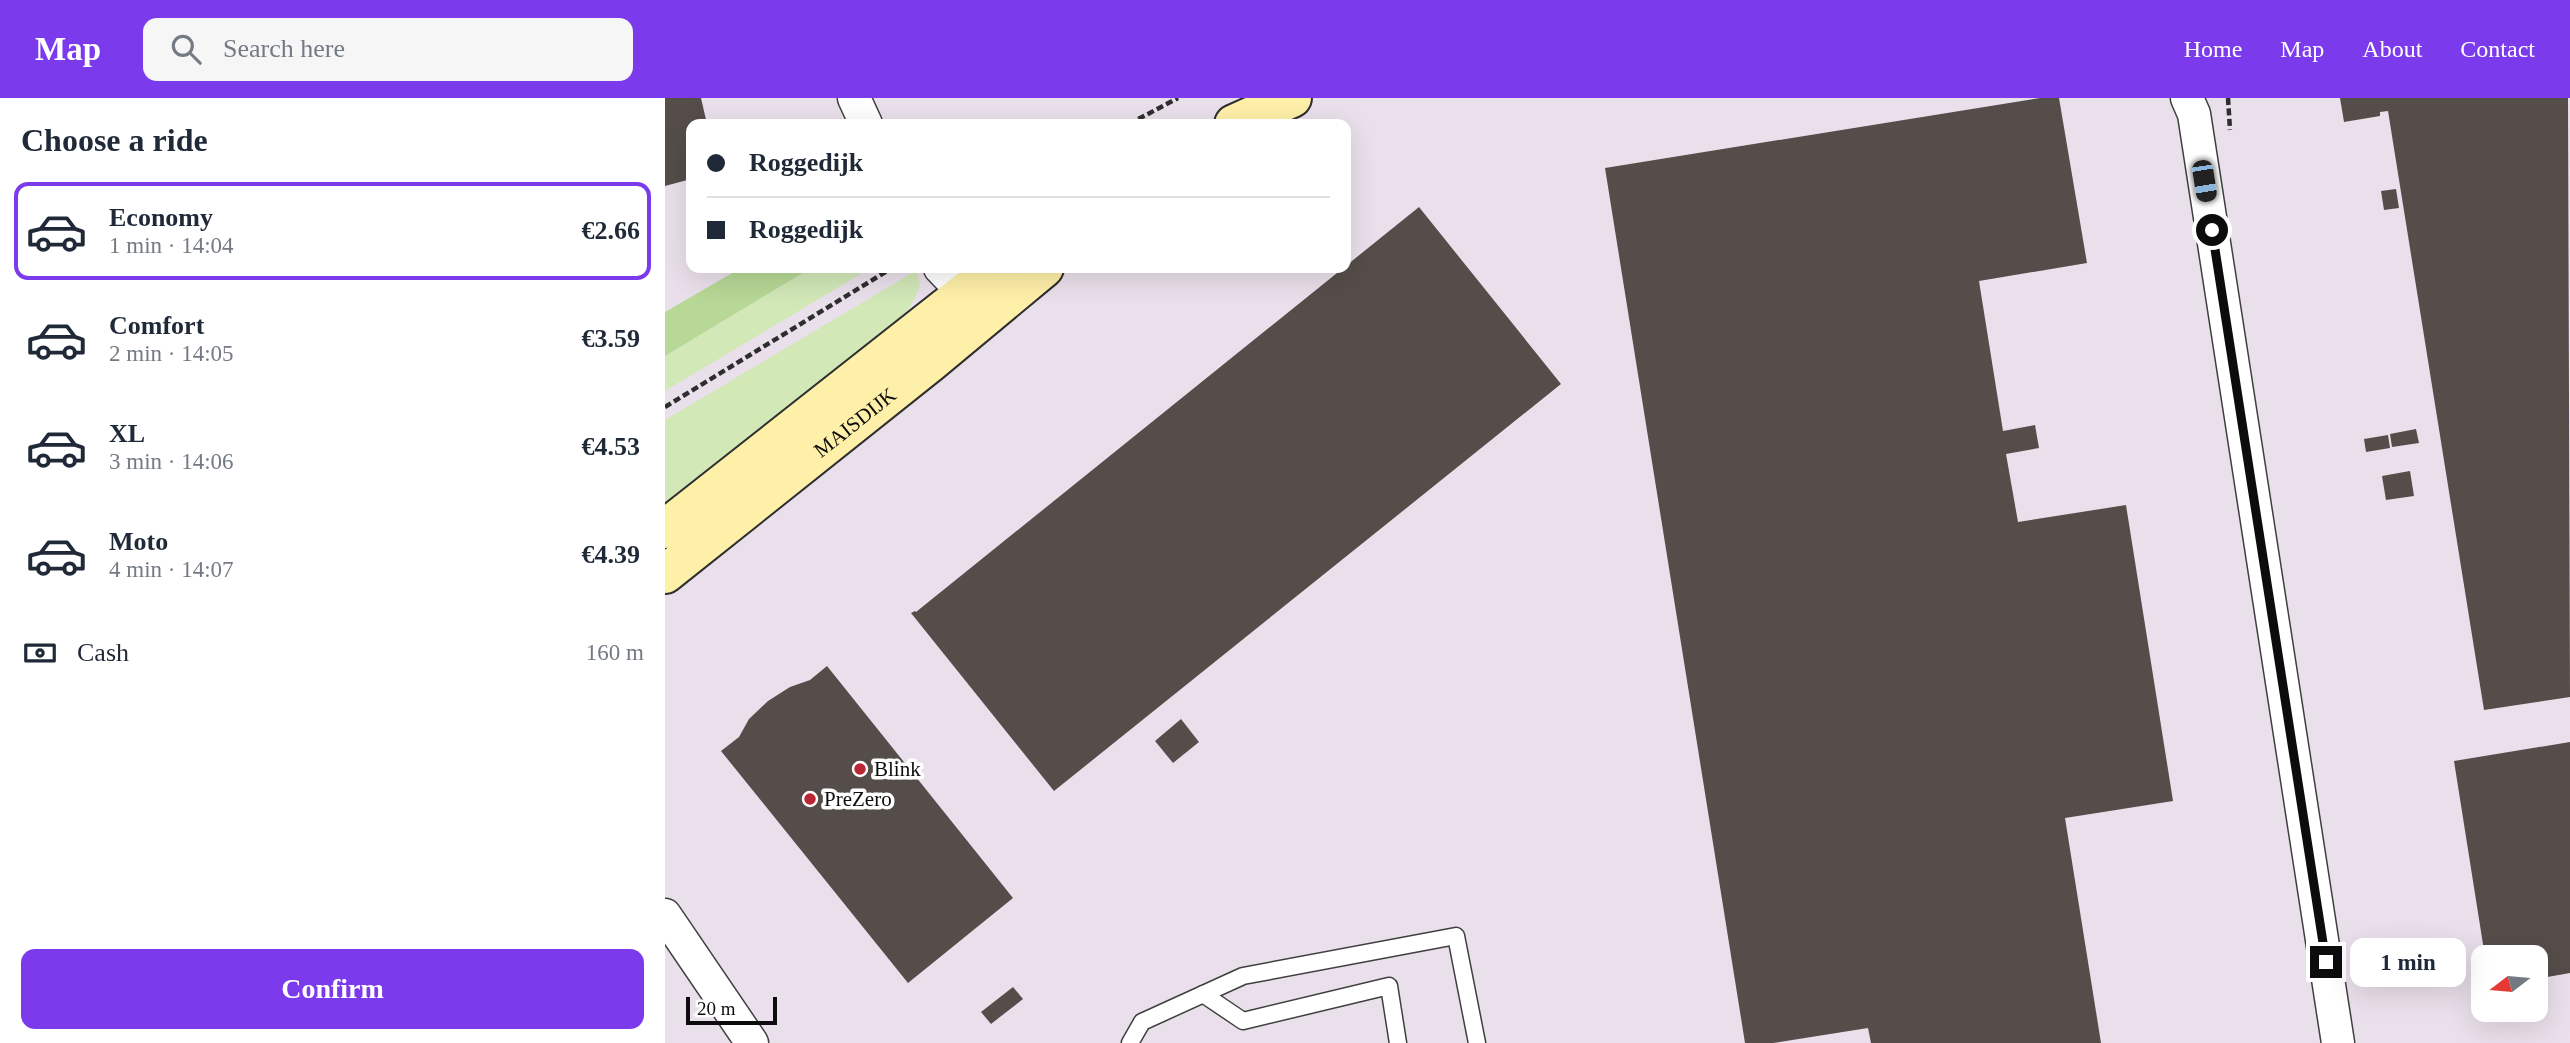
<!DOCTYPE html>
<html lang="en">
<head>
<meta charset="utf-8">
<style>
  :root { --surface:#fff; --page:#f6f6f7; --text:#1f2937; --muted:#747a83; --line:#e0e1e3; --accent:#7c3aed }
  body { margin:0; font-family:"Times New Roman",serif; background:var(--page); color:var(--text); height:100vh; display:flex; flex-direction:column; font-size:26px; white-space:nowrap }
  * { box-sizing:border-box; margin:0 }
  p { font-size:23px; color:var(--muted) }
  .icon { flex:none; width:38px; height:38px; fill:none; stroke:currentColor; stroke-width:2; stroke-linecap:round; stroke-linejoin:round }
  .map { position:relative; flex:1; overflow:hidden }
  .drawer { display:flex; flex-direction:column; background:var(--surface); width:665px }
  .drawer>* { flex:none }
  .guide { position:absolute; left:21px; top:21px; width:665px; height:154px; border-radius:14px; box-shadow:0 7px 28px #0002; display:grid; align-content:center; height:154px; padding:0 21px; background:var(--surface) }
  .needle { width:46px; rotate:254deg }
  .controls { position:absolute; left:1806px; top:847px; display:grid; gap:14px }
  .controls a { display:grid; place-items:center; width:77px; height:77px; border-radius:14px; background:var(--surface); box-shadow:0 7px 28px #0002; font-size:35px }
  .scale { position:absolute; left:21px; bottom:18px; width:91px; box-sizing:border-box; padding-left:7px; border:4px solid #0c0c0c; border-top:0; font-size:19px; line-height:24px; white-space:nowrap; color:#0c0c0c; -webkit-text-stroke:5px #fff; paint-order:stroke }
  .end { position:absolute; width:32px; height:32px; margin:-16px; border:9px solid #0c0c0c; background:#fff; box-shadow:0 0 0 4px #fff }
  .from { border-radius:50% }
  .bubble { position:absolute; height:49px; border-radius:14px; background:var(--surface); box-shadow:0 7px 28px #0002; font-size:23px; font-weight:600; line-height:49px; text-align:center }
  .car { position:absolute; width:21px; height:42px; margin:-21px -10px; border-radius:9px; box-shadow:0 0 5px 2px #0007; background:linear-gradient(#222 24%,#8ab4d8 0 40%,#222 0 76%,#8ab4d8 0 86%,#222 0) }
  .guide b { display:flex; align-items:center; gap:24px; height:66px; font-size:26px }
  .guide b+b { border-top:2px solid var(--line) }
  .guide i { width:18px; height:18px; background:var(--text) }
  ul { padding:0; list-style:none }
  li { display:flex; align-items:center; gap:21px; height:98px; margin:0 14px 10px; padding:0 7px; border:4px solid transparent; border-radius:14px }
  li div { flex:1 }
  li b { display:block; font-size:26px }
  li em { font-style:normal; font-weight:600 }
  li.active { border-color:var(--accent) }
  li>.icon { width:63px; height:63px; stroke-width:1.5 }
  h2 { padding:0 21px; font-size:32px; line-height:84px }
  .pay { display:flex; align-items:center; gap:18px; height:77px; padding:0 21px; font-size:26px }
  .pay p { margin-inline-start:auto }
  .primary-button { display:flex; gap:14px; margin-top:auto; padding:14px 21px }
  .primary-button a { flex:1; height:80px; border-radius:14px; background:var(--accent); color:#fff; font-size:28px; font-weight:600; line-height:80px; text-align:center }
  header { display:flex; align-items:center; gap:42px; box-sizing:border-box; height:98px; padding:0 35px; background:var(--accent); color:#fff }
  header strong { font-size:33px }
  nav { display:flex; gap:38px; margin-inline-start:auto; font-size:24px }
  .search { width:490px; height:63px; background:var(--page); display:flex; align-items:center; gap:18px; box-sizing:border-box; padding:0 24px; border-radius:14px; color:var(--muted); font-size:26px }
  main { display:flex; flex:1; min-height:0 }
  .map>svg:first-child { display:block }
</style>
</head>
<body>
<header>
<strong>Map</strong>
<div class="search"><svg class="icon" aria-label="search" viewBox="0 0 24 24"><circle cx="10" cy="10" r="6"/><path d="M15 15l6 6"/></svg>Search here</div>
<nav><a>Home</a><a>Map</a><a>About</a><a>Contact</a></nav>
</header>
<main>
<section class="drawer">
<h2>Choose a ride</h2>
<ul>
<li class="active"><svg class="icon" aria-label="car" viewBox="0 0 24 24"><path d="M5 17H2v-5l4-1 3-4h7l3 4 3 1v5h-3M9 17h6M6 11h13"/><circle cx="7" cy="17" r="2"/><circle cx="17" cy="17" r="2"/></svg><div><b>Economy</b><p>1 min · 14:04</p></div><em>€2.66</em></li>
<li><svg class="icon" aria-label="car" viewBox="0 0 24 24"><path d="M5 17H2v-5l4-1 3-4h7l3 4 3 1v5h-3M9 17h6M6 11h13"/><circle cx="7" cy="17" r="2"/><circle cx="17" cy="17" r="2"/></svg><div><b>Comfort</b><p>2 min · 14:05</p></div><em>€3.59</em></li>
<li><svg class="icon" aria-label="car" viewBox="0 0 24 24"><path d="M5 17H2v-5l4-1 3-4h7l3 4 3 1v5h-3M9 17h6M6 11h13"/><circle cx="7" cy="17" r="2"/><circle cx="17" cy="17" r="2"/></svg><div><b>XL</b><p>3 min · 14:06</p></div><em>€4.53</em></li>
<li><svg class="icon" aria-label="car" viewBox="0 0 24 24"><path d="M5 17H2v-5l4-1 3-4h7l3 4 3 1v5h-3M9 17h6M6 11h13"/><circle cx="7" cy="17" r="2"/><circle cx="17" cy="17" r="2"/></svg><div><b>Moto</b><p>4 min · 14:07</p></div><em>€4.39</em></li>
</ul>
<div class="pay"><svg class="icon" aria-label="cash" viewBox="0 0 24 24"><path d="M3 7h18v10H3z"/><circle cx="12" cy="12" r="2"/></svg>Cash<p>160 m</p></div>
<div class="primary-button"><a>Confirm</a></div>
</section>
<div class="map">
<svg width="1905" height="945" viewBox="0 0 1905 945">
  <rect width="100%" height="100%" fill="#fffaec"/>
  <!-- industrial -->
  <path fill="#eae0eb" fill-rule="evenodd" d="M0,0H1905V945H0ZM26,26H681V170H26ZM1818,859H1871V912H1818Z"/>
  <!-- green -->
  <g fill="#d2e8b7">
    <path d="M146,170L204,171L0,293V258Z"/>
    <path d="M252,172L255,189L244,211L149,301L0,417V322Z"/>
  </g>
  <!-- forest -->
  <path fill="#b7d896" d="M76,170H146L0,258V214Z"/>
  <!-- building -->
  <g fill="#554d49">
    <path d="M0,0H36L42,26H26V81L0,88Z"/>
    <path d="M1375,0H1394L1422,165L1314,183L1338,333L1370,327L1374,350L1341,356L1353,424L1461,407L1508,703L1400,720L1436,945H1206L1203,930L1108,945H1080L940,70Z"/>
    <path d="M1675,0H1903L1905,599L1819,612L1723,13L1715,14V18L1679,24Z"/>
    <path d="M1731,91L1734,110L1719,112L1716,93Z"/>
    <path d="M754,109L896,286L389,693L246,515L250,513L251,514Z"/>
    <path d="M1751,331L1754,345L1727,349L1725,336Z"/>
    <path d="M1723,337L1725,350L1701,354L1699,341Z"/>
    <path d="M1745,373L1749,398L1721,402L1717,378Z"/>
    <path d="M162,568L348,800L243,885L56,653L74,639L84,621L103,603L125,589L145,582Z"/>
    <path d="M516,621L534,644L508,665L490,643Z"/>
    <path d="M1905,644V875L1871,881V859H1820L1789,663Z"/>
    <path d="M348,889L358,901L326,926L316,914Z"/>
  </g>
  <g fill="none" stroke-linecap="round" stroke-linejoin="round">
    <!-- lane casing -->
    <g stroke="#3f3f3f" stroke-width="19">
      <g id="lane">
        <path d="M538,896L578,923L724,888L733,945"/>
        <path d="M465,945L477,924L578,878L791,838L812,945"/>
      </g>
    </g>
    <!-- street casing -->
    <g stroke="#3f3f3f" stroke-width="35">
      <g id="street">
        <path d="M189,0L201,26"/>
        <path d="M1522,0L1529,16L1673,945"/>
        <path d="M275,170L298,194L322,202"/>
        <path d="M0,817L87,945"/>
      </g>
    </g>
    <!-- secondary casing -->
    <g stroke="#2e2e2e" stroke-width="42">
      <g id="secondary">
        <path d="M569,26L627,0"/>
        <path d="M0,431L331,170"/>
        <path id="s1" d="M0,476L266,264L379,170"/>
      </g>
    </g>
    <!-- path -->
    <g stroke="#2e2e2e" stroke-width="4.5" stroke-dasharray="7 3.5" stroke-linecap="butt">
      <path d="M1563,0L1565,32"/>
      <path d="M464,26L513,0"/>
      <path d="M0,309L227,170"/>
    </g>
    <!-- lane -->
    <use href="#lane" stroke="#fff" stroke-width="16"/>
    <!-- street -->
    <use href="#street" stroke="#fff" stroke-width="32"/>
    <!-- secondary -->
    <use href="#secondary" stroke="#fef0a8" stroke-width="38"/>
  </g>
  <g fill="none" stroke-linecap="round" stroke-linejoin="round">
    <!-- route -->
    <path stroke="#0c0c0c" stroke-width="9" d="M1547,132L1661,864"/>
  </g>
  <!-- markers -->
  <g fill="#ba2734" stroke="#fff" stroke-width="2.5">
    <circle cx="195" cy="671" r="7"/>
    <circle cx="145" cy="701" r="7"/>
  </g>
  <g text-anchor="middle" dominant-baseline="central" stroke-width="7" stroke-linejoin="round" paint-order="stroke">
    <!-- street labels -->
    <g font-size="21" fill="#0c0c0c" stroke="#fff">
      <text stroke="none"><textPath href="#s1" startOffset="243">MAISDIJK</textPath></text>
    </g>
    <!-- poi labels -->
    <g font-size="21" fill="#0c0c0c" stroke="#fff" text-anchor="start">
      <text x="209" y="671">Blink</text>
      <text x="159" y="701">PreZero</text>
    </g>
  </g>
</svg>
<div class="controls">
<a><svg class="needle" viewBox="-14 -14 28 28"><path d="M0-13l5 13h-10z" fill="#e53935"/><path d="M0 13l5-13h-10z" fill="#747a83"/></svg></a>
</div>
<div class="scale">20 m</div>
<i class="end from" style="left:1547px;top:132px"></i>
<i class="end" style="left:1661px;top:864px"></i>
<div class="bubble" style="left:1685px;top:840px;width:116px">1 min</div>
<i class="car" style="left:1539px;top:83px;rotate:171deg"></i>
<div class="guide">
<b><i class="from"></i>Roggedijk</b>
<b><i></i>Roggedijk</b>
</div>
</div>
</main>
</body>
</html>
